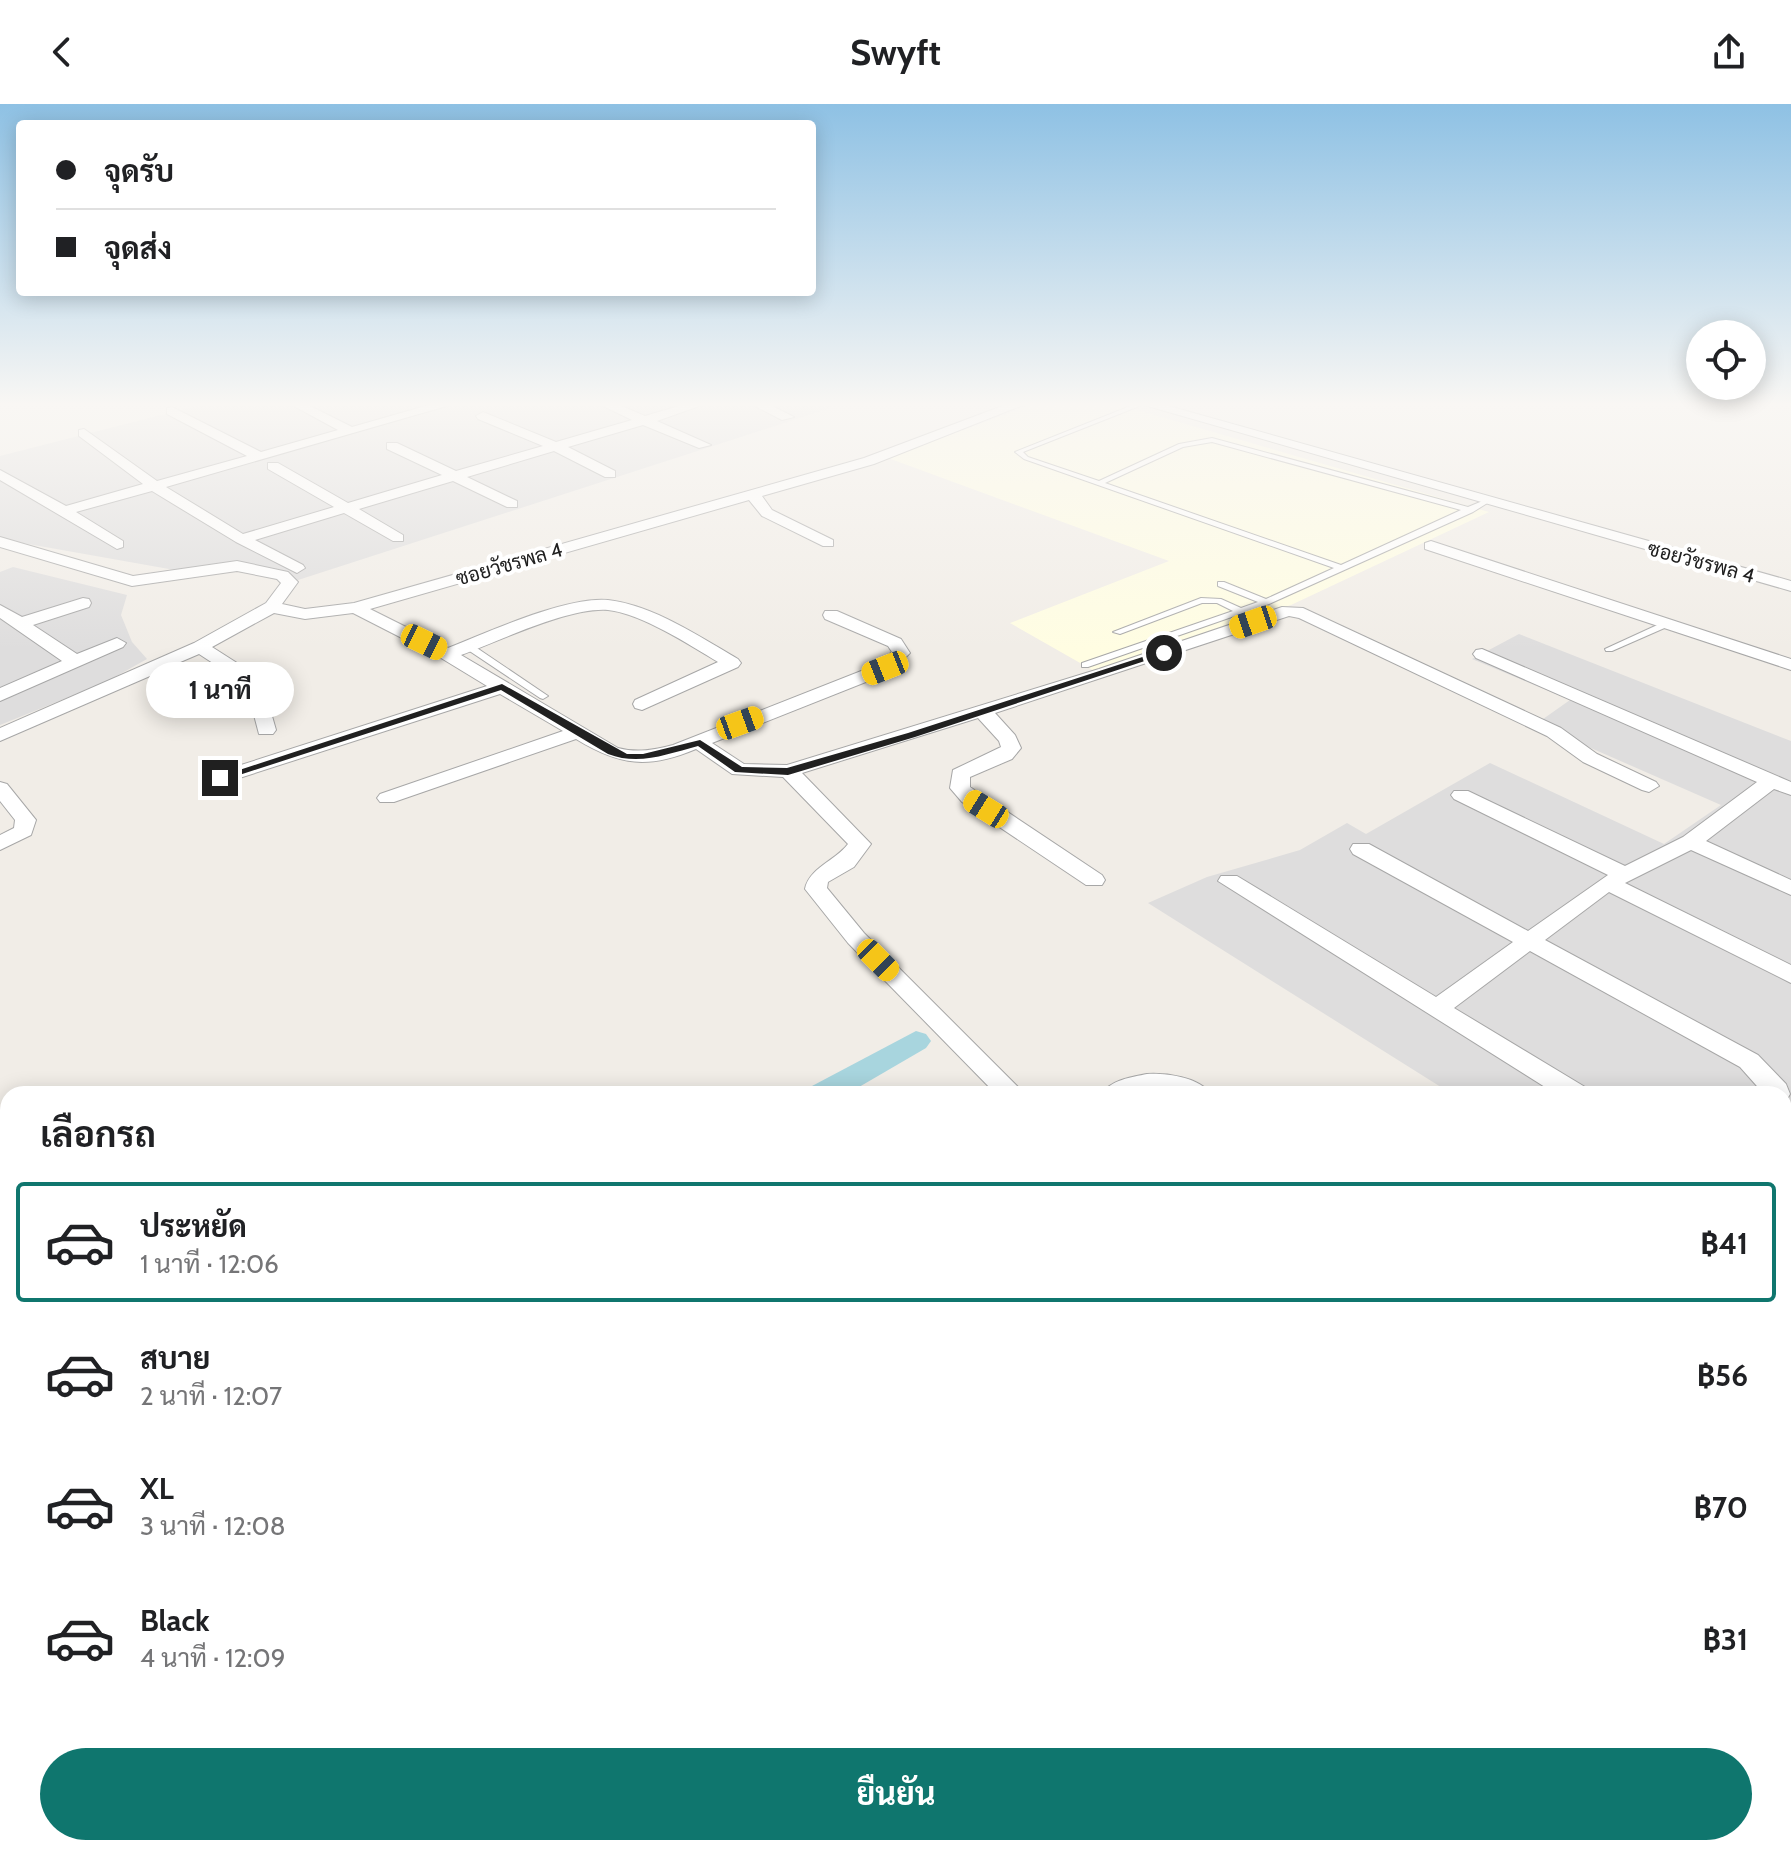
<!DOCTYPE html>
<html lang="th">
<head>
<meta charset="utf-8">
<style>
  :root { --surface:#fff; --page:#f2f2f2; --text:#202124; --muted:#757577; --line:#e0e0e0; --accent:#0f766e }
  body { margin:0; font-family:Cabin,Sarabun,sans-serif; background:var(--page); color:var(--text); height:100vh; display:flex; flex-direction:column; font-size:30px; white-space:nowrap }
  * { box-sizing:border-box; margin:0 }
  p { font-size:26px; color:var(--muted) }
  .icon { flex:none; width:44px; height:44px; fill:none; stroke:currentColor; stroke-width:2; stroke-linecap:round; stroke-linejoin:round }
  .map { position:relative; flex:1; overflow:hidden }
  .sheet { position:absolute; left:0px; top:982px; width:1792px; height:770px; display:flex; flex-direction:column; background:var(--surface); border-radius:24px 24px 0 0; box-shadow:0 4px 20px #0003 }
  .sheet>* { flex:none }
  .top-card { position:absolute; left:16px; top:16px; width:800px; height:176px; border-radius:8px; box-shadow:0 4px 20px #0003; display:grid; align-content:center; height:176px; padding:0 40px; background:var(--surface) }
  .buttons { position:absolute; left:1686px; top:216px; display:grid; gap:16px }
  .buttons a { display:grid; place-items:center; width:80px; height:80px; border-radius:50%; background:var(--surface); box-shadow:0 4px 20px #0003; font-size:40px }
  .end { position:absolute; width:36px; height:36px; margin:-18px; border:10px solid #202020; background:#fff; box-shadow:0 0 0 4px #fff }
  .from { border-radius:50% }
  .bubble { position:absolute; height:56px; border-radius:28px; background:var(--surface); box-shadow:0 4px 20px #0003; font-size:26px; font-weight:700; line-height:56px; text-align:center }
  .car { position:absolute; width:24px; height:48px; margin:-24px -12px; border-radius:10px; box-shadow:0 0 6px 2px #0007; background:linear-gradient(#f5c518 24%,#345 0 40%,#f5c518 0 76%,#345 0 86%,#f5c518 0) }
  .top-card b { display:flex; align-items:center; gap:28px; height:76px; font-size:30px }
  .top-card b+b { border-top:2px solid var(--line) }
  .top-card i { width:20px; height:20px; background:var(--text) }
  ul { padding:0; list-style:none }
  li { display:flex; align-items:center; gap:24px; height:120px; margin:0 16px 12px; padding:0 24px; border:4px solid transparent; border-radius:8px }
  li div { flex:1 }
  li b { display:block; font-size:30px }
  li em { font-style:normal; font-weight:700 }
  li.active { border-color:var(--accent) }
  li>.icon { width:72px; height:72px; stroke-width:1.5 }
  h2 { padding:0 40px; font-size:36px; line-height:96px }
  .primary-button { display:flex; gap:16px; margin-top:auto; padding:16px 40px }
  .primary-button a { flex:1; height:92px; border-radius:48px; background:var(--accent); color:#fff; font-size:32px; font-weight:700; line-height:92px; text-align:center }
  header { display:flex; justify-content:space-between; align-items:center; height:104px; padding:0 40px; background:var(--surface); font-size:36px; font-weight:700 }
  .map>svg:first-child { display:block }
</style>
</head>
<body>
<header><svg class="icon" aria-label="back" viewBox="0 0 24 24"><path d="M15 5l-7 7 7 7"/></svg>Swyft<svg class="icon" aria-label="share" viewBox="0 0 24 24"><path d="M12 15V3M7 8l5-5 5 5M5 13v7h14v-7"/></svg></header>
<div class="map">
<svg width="1791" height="1751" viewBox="0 0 1791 1751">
  <rect width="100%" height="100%" fill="#f1ede7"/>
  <!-- residential -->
  <g fill="#dedddd">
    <path d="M200,301H840L295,477L255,463L186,468L0,435V352Z"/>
    <path d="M13,463L127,491L121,511L132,538L147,555L106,578L0,621V468Z"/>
    <path d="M1519,530L1791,637V1166L1784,1162V990H1452L1148,799L1207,773L1300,746L1347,719L1366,730L1490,659L1664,740L1721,701L1536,620L1570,596L1472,555Z"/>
    <path d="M8,1372V1744H1784V1375L1791,1379V1751H0V1376Z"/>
  </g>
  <!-- education -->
  <path fill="#fffde2" d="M1031,301H1120L1489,408L1291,501L1096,568L1010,519L1169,457L888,354Z"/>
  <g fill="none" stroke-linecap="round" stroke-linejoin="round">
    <!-- canal -->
    <g fill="#a8d5de" fill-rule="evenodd">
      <path d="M916,927L926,930L931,937L926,944L847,990H808L812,982Z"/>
      <path d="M8,1341V1376L0,1379V1344Z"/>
    </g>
    <!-- service casing -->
    <g stroke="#a7a7a7" stroke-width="2">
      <g id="service">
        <path d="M1133,301H1142L1023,348L1028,353L1099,377L1179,340L1212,334L1468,403L1485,396L1489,398L1473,408L1269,500L1088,563H1082V559L1233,507L1217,499H1202L1120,530L1113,528L1201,494L1221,495L1241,504L1258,498L1218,482V478H1224L1266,495L1334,464L1024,355L1015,348ZM1212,338L1461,406L1341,461L1105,379L1183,343Z"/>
        <path d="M1666,517L1669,518V522L1612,547H1606L1605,545Z"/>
        <path d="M468,539L471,540L548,592L543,595L540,594L465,544V540Z"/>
        <path d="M1784,1666L1791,1669V1691L1784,1688Z"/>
      </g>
    </g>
    <!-- minor casing -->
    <g stroke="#a7a7a7" stroke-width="2">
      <g id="minor">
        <path d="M292,301H308L352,323L429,301H450L166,383L243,430L334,403L268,365V359H278L348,399L442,371L387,345V339H397L456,367L543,342L478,315L476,312L483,308L556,338L632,316L601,301H619L645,312L682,301H702L657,317L711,341L699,344L643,321L568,343L615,367V373H605L554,347L467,373L517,397V403H507L453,377L359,405L403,431V437H393L344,409L255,436L303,461L305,464L297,469L236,438L152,387L76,408L123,437V443L117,445L0,376V366L66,402L143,380L79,332V326L84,325L157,377L247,352L167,310V304L172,303L261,348L338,326Z"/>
        <path d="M753,301H770L794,313L782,316Z"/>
        <path d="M1005,301H1023L874,360L762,392L772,406L833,436V442H823L762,412L749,396L370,505L448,544C488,528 567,492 608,496C653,501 700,533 738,555L741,559L738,563L642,606L635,604L633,600L635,596L718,558C690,541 640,509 608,506C569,503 499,537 461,551L618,644C637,649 654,646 673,641L879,560L892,548L888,542L825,515L823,511L825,507H837L901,535L910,549L891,568L712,639L744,660L787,661L1099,565L1282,503L1303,504L1561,624L1597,650L1656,678L1659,682L1649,688L1642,686L1583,658L1547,632L1299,514L1289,512L995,609L1015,631L1021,644L1012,655L970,673V683L1102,771L1105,776L1102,781H1086L962,698L950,684L953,666L1001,643L999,637L978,614L802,669L871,740L854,763L828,778L827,784L864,829L1025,990H996L848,839L805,785C809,764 835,757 848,740L783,673L732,670L696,645C648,665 620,662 576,635L394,698H380L377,694L380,690L563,627L500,590L227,678H213L210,674L213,670L487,582L441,554L353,509L305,515L274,509L212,543L237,559L266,591L276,626L273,630H259L250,596L225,567L199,550L164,565L198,601L200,605L198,609H184L150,572L0,637V624L194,539L266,499L281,479L277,475L237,467L132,482L0,443V433L133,472L237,457L288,468L298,478L282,500L305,505L354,499L864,354Z"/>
        <path d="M1144,301H1165L1791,477V487Z"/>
        <path d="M1431,437L1791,555V566L1425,445V439Z"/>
        <path d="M83,494L89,495L91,499L89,503L33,521L77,550L117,534L126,539L123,543L0,597V584L62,557L0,514V501L22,513Z"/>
        <path d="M1482,545L1791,678V691L1774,685L1706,737L1791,776V791L1691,746L1625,779L1791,861V879L1609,788L1545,836L1758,951L1786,980L1790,990L1786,997L1784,990H1764L1740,963L1530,847L1454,904L1585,983L1589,990H1556L1218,777L1221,772H1237L1436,893L1513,838L1353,750L1350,745L1353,740H1369L1528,827L1608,771L1454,695L1451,691L1454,687H1468L1625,762L1683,733L1757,678L1476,554L1473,550L1476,546Z"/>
        <path d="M0,678L7,680L36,716L31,731L0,746V731L14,724L15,716L0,697Z"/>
        <path d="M1147,970C1165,969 1200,973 1210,990L1156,987L1102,990C1110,976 1132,973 1147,970Z"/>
        <path d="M1784,1072L1791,1074V1096L1784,1093Z"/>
        <path d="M1784,1496L1791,1499V1536L1784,1533Z"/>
        <path d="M286,1744H327L329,1751H288Z"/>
        <path d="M722,1744H764L766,1751H724Z"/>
        <rect x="1121" y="1744" width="40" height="7"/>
        <path d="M1627,1744H1675L1677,1751H1629Z"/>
      </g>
    </g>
    <!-- service -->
    <use href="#service" fill="#fff" fill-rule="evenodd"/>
    <!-- minor -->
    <use href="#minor" fill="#fff" fill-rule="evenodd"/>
  </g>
  <!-- sky -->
  <linearGradient id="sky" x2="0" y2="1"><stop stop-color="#8ec1e4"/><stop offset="0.55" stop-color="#f9f7f4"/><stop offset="1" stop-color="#f9f7f4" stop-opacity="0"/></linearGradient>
  <rect width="1791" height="546" fill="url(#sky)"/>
  <!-- route -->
  <path fill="#202020" d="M1161,547L1169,549L915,633L788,671L735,668L698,642C667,650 639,662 608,650L501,586L224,676L215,674L502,580L627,650H643L700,636L742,663L787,664L908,629Z"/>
  <g text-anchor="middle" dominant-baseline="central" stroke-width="8" stroke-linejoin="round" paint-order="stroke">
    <!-- far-street labels -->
    <g font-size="20" fill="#202020" stroke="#fff">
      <text transform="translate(1701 458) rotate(15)">ซอยวัชรพล 4</text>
      <text transform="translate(509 460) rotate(-16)">ซอยวัชรพล 4</text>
    </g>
  </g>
</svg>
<div class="buttons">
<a><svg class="icon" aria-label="locate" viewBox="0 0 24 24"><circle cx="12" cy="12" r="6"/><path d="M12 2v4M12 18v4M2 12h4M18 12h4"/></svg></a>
</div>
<i class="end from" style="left:1164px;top:549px"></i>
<i class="end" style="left:220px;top:674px"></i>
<div class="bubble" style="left:146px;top:558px;width:148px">1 นาที</div>
<i class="car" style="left:1253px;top:518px;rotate:251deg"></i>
<i class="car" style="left:424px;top:538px;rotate:116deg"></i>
<i class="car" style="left:885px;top:564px;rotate:248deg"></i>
<i class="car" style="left:740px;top:619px;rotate:70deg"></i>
<i class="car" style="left:986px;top:705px;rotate:302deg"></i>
<i class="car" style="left:878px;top:856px;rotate:135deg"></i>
<div class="top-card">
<b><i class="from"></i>จุดรับ</b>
<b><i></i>จุดส่ง</b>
</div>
<section class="sheet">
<h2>เลือกรถ</h2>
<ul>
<li class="active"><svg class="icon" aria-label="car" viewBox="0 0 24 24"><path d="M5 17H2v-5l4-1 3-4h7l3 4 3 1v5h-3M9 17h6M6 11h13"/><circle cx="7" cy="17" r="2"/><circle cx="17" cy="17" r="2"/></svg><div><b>ประหยัด</b><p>1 นาที · 12:06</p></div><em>฿41</em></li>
<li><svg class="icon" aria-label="car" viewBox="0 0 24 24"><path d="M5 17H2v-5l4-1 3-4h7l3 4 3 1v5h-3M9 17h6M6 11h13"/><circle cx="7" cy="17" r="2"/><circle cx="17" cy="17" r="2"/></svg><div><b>สบาย</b><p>2 นาที · 12:07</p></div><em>฿56</em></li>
<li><svg class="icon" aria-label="car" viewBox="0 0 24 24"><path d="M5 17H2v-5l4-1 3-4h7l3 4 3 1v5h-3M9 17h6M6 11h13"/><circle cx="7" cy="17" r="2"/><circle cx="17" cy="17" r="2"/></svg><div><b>XL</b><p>3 นาที · 12:08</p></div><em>฿70</em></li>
<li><svg class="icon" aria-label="car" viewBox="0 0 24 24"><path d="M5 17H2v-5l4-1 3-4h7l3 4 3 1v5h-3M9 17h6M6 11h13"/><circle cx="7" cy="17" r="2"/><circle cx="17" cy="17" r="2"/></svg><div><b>Black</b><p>4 นาที · 12:09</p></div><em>฿31</em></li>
</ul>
<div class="primary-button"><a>ยืนยัน</a></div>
</section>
</div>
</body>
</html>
